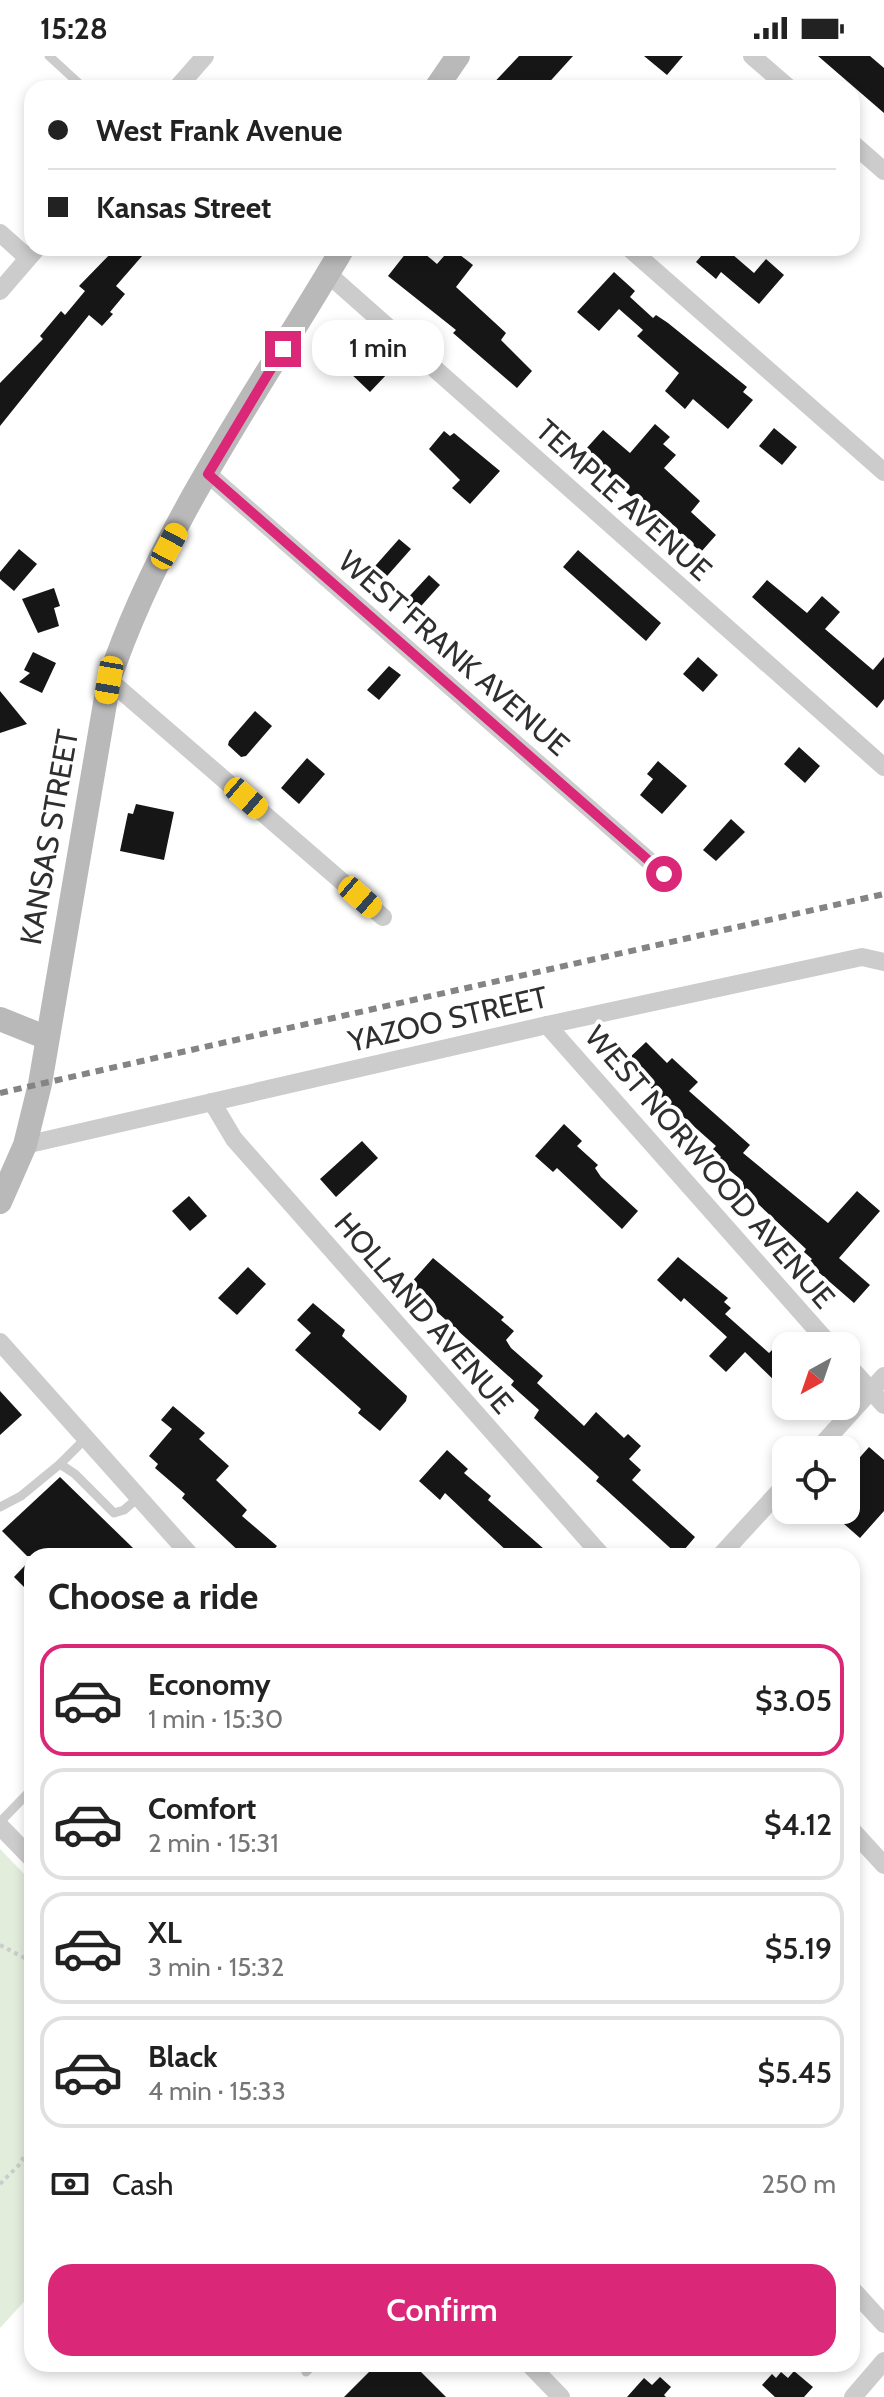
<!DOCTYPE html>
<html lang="en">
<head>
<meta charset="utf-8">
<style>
  :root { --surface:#fff; --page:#f6f6f6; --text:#222; --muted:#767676; --line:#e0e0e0; --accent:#db2777 }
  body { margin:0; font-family:Cabin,sans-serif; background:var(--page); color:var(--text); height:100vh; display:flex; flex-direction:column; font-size:30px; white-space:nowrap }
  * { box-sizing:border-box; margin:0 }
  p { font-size:26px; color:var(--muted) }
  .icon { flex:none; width:44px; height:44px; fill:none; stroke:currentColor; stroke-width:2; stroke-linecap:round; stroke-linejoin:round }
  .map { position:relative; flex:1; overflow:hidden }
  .panel { position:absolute; left:24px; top:1492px; width:836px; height:824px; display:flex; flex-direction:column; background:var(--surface); border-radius:24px; box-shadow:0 4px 12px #0003 }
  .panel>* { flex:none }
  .guide { position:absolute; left:24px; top:24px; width:836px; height:176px; border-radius:24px; box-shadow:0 4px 12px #0003; display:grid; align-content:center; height:176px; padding:0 24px; background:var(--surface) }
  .needle { width:52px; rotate:220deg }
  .tools { position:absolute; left:772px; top:1276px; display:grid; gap:16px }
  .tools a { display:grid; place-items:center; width:88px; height:88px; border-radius:16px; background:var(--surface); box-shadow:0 4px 12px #0003; font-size:40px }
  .end { position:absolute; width:36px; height:36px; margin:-18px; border:10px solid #db2777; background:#fff; box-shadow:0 0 0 4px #fff }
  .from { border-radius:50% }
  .bubble { position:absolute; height:56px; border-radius:24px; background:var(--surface); box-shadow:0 4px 12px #0003; font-size:26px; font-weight:600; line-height:56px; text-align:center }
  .car { position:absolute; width:24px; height:48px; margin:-24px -12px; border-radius:10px; box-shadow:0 0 6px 2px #0007; background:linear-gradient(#f5c518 24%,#345 0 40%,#f5c518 0 76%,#345 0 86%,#f5c518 0) }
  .guide b { display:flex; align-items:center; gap:28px; height:76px; font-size:30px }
  .guide b+b { border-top:2px solid var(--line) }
  .guide i { width:20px; height:20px; background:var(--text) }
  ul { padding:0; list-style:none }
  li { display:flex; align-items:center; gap:24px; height:112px; margin:0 16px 12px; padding:0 8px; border:4px solid var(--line); border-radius:24px }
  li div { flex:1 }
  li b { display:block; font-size:30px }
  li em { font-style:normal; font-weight:600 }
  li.selected { border-color:var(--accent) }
  li>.icon { width:72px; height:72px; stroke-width:1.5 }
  h2 { padding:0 24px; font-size:36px; line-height:96px }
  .pay { display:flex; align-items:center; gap:20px; height:88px; padding:0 24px; font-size:30px }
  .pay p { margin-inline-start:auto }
  .cta { display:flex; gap:16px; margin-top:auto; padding:16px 24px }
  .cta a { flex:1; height:92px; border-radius:24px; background:var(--accent); color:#fff; font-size:32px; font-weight:600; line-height:92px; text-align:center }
  .status { display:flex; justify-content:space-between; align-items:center; height:56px; padding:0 40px; background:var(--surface); direction:ltr }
  .status svg { height:22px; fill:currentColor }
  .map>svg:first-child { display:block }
</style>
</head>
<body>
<div class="status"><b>15:28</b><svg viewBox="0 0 49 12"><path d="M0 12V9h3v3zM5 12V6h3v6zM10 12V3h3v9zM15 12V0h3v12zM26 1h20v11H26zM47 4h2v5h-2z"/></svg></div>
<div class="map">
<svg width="884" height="2341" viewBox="0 0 884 2341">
  <rect width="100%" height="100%" fill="#fff"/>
  <!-- green -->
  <path fill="#e3eddc" d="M0,1793L32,1826V2237L0,2272Z"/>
  <!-- building -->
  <g fill="#161616">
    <path d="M519,0H573L544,32H489Z"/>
    <path d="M644,0H683L667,19Z"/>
    <path d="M818,0H870L884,12V57Z"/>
    <path d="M116,192H149L116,230L125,238L110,256L113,258L102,270L89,259L0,370V327L43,283L40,280L61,255L65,259L85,235L79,230Z"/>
    <path d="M410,192H418L437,208L451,192L473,209L456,231L506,277L501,284L532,315L517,332L453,277L456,274L388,220Z"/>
    <path d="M708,192H725L754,217L766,203L784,219L759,248L721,216L716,223L696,206Z"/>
    <path d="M614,216L635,235L630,241L653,262L656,259L668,267L747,331L743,336L753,344L728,373L693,343L685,353L665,335L679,317L637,280L643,274L619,253L599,275L577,256Z"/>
    <path d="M359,269L393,301L383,311L388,317L370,336L347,314L356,304L342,288Z"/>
    <path d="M655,368L670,381L663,388L676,399L664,412L700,445L691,456L716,479L701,496L660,461L657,464L600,413L593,421L575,405L603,374L630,397Z"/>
    <path d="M774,372L797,391L782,409L759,390Z"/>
    <path d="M444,375L450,380L454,377L500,415L470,448L452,432L460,424L429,393Z"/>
    <path d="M399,483L411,493L380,528L368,518Z"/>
    <path d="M19,493L37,508L14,535L0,523V516Z"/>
    <path d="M578,494L661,567L646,585L563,511Z"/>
    <path d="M429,519L440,529L413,559L404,546Z"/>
    <path d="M767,524L807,557L822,540L840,556L825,573L873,614L884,601V643L877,652L752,541Z"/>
    <path d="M54,532L60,550L54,552L59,570L38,577L22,543Z"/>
    <path d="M33,596L56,607L42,637L19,626L30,617L24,614Z"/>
    <path d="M698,601L718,619L703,636L683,618Z"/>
    <path d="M389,610L401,619L379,644L367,634Z"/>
    <path d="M0,635L27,668L0,677Z"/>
    <path d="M255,655L272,670L246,700L241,701L228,689L229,685Z"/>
    <path d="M799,691L820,710L805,727L784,708Z"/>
    <path d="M307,702L325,718L299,748L281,732Z"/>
    <path d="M658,705L687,730L662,758L640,739L653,723L647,718Z"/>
    <path d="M136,748L174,756L164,804L120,795L128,757L133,758Z"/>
    <path d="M731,763L745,776L716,805L703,794Z"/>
    <path d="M646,986L667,1007L672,1002L698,1026L689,1035L750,1089L743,1097L828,1167L857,1135L880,1155L839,1202L870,1229L854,1247L808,1207L812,1203L804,1196L806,1193L741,1132L743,1126L718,1104L721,1101L713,1093L716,1090L634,1017L637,1014L627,1004Z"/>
    <path d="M564,1068L582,1085L577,1090L598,1109L595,1112L601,1121L638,1155L622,1173L557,1112L553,1116L535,1100Z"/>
    <path d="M362,1085L378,1102L336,1141L320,1123Z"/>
    <path d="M189,1140L207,1160L190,1175L172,1155Z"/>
    <path d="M678,1201L728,1242L724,1246L731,1252L725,1258L769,1297L774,1292L786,1303V1320L778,1328L745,1296L726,1316L709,1300L727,1281L684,1242L681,1246L657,1224Z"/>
    <path d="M433,1202L504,1261L501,1264L514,1275L506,1284L511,1292L543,1320L537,1327L584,1370L596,1356L624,1382L628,1378L641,1390L629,1403L641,1414L632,1424L695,1481L679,1500L602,1430L596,1425L599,1421L534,1362L539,1354L511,1329L514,1325L408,1230Z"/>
    <path d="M248,1211L266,1228L237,1259L218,1242Z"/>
    <path d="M313,1247L345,1274L342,1280L407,1340L406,1345L380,1375L358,1357L361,1353L295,1294L311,1277L297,1264Z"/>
    <path d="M0,1335L22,1359L0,1379Z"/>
    <path d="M173,1350L205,1377L199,1383L229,1410L216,1424L247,1454L242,1460L277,1490L268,1500H244L182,1442L185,1438L155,1412L158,1408L149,1400L172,1373L161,1364Z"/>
    <path d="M869,1391L884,1404V1455L860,1482L828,1454H846V1417Z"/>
    <path d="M447,1394L468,1413L464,1417L491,1440L488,1444L552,1500H512L445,1437L440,1444L419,1425Z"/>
    <path d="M60,1421L132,1491L141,1500H27L2,1475Z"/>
    <path d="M32,1502V1539L14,1521Z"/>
    <path d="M377,2308H413L446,2341H344Z"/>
    <path d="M794,2315L813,2331L804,2341H775L762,2329L772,2318L776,2322L781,2316L788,2322Z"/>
    <path d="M660,2321L671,2331L664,2339L666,2341H627L644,2322L652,2329Z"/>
  </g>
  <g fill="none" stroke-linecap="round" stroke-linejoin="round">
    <!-- path -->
    <g stroke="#ccc" stroke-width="4" stroke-dasharray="4 4" stroke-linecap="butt">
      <path d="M0,1889L32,1906"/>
      <path d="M0,2128L20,2108L32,2085"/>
    </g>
    <!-- lane -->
    <g stroke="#ccc" stroke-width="9">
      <path d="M49,0L84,32"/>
      <path d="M60,1408L86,1382"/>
      <path d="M0,1451L21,1440L60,1408L75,1418L114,1457L124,1454L139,1441"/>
      <path d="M0,1766L32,1733"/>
      <path d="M306,2316L314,2308"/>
    </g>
    <!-- street -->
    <g stroke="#ccc" stroke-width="18">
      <path d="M752,0L789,32"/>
      <path d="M177,32L205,0"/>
      <path d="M852,87L884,115"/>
      <path d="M0,177L28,202"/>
      <path d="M629,192L884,416"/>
      <path d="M328,218L884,711"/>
      <path d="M0,235L37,192"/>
      <path d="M208,418L664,818"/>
      <path d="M109,624L383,861"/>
      <path d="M547,969L831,1290"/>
      <path d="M212,1046L234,1083L602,1500"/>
      <path d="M25,1089L547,969L862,901L884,906"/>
      <path d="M0,1286L191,1500"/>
      <path d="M846,1307L884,1349"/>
      <path d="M817,1394L884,1320"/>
      <path d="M720,1500L786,1428"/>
      <path d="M0,1770L32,1803"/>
      <path d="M852,1774L884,1809"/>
      <path d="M852,2233L884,2268"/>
      <path d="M529,2308L561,2341"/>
      <path d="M853,2341L884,2305"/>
    </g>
    <!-- secondary -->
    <g stroke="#b9b9b9" stroke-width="24">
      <path d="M436,32L458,0"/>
      <path d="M0,963L45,981"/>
      <path d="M0,1146L25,1089L40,1028L109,624C161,469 261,332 343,192"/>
    </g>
    <!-- rail -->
    <path stroke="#848484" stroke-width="6" stroke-dasharray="8 6" stroke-linecap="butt" d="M0,1037L884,838"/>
  </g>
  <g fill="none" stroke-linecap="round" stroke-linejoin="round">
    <!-- route -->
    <path stroke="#db2777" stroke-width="10" d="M283,293L208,418L664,818"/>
  </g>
  <g text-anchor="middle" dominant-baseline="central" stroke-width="8" stroke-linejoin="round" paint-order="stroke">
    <!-- street labels -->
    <g font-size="30" fill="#2f2f2f" stroke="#fff">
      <text transform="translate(624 444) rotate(42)">TEMPLE AVENUE</text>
      <text transform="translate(454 597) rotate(41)">WEST FRANK AVENUE</text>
      <text transform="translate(49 781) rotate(-80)">KANSAS STREET</text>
      <text transform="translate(448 963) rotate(-13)">YAZOO STREET</text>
      <text transform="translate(710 1111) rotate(49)">WEST NORWOOD AVENUE</text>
      <text transform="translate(424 1257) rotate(49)">HOLLAND AVENUE</text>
    </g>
  </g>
</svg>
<div class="tools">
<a><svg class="needle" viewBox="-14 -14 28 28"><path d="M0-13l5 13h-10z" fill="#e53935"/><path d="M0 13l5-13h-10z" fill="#767676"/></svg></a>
<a><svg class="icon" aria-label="locate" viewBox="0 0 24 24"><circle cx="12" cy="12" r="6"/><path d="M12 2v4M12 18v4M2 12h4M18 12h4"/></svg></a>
</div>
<i class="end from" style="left:664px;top:818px"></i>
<i class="end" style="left:283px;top:293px"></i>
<div class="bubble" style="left:312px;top:264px;width:132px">1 min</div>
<i class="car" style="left:169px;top:490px;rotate:28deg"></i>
<i class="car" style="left:109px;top:624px;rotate:190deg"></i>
<i class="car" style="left:246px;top:742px;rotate:131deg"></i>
<i class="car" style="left:360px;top:841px;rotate:131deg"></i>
<div class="guide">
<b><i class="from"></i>West Frank Avenue</b>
<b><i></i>Kansas Street</b>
</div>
<section class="panel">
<h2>Choose a ride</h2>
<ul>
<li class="selected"><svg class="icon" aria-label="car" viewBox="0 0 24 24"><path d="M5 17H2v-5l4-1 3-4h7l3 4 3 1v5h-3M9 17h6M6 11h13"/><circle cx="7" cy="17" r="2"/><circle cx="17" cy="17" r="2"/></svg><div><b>Economy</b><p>1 min · 15:30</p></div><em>$3.05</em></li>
<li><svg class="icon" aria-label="car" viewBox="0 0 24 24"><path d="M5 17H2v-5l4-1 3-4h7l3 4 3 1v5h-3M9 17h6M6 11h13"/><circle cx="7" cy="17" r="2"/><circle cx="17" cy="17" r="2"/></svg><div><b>Comfort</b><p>2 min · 15:31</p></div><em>$4.12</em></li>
<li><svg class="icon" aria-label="car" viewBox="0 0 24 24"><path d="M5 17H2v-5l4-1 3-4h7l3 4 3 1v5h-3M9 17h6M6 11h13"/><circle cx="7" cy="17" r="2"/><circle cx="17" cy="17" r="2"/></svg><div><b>XL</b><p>3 min · 15:32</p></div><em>$5.19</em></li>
<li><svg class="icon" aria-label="car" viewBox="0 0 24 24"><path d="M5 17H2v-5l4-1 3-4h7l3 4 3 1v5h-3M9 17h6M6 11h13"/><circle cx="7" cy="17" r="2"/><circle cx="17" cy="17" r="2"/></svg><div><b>Black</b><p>4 min · 15:33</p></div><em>$5.45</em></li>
</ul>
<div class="pay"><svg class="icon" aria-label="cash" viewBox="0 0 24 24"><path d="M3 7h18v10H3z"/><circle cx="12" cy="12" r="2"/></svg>Cash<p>250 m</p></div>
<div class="cta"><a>Confirm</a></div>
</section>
</div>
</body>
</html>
